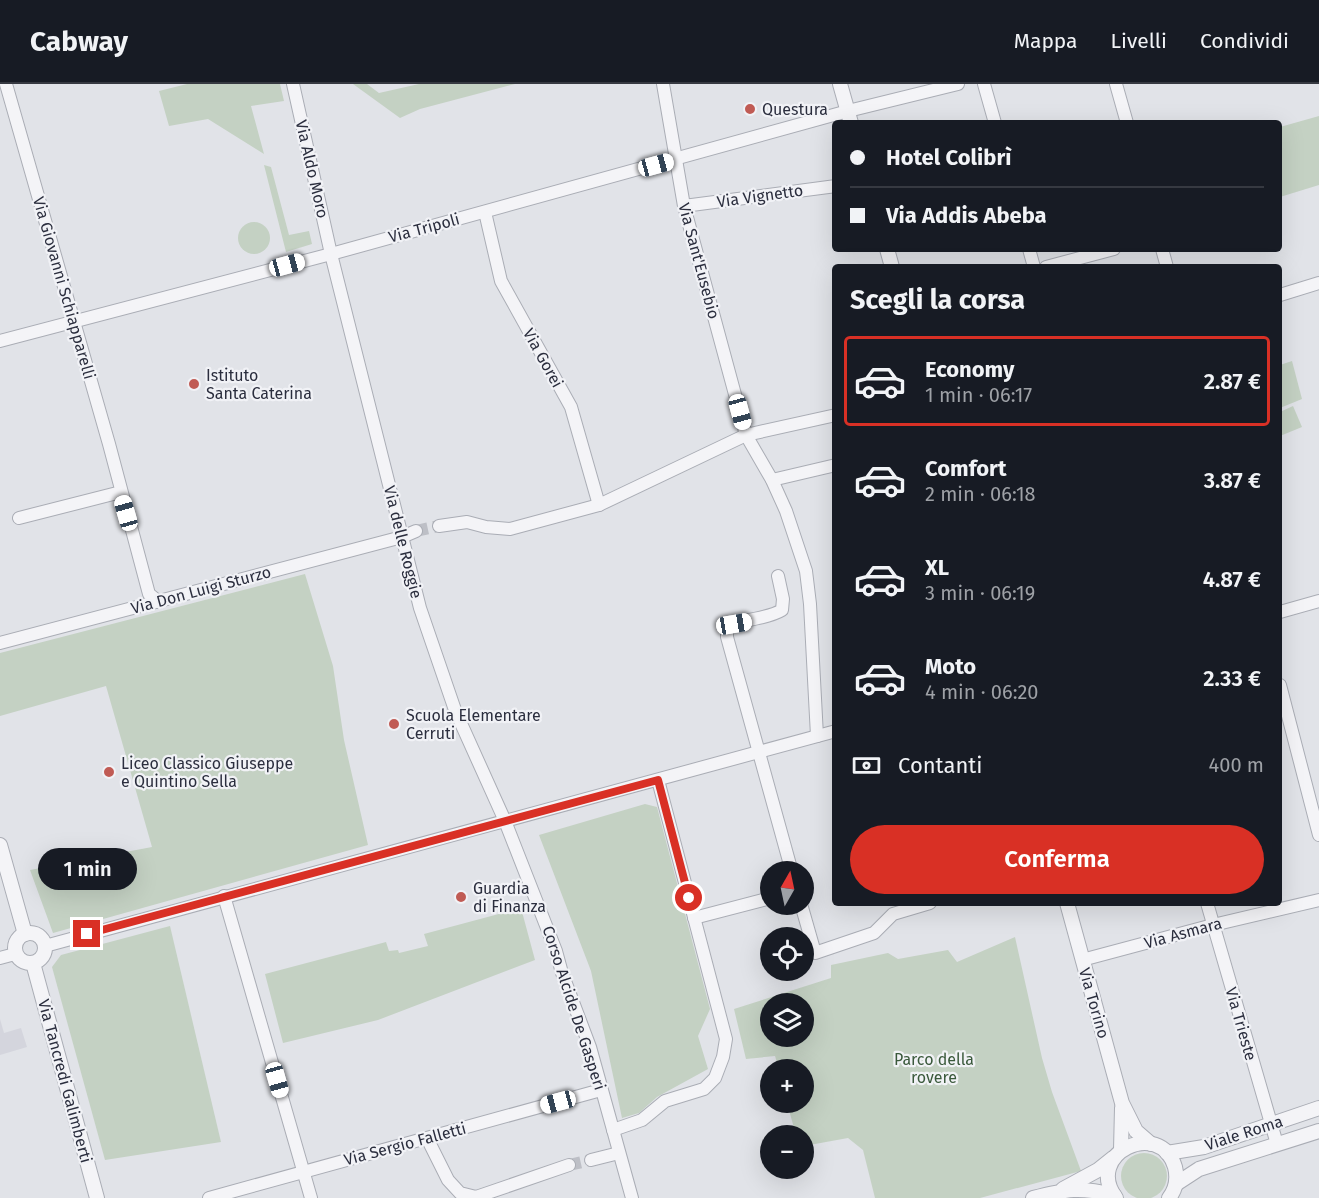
<!DOCTYPE html>
<html lang="it">
<head>
<meta charset="utf-8">
<style>
  :root { --surface:#171b24; --page:#20242c; --text:#f1f3f6; --muted:#9ea1a6; --line:#363941; --accent:#d93025 }
  body { margin:0; font-family:"Fira Sans",sans-serif; background:var(--page); color:var(--text); height:100vh; display:flex; flex-direction:column; font-size:22px; white-space:nowrap }
  * { box-sizing:border-box; margin:0 }
  p { font-size:20px; color:var(--muted) }
  .icon { flex:none; width:33px; height:33px; fill:none; stroke:currentColor; stroke-width:2; stroke-linecap:round; stroke-linejoin:round }
  .map { position:relative; flex:1; overflow:hidden }
  .side { position:absolute; left:832px; top:180px; width:450px; height:642px; display:flex; flex-direction:column; background:var(--surface); border-radius:6px; box-shadow:0 6px 24px #0002 }
  .side>* { flex:none }
  .guide { position:absolute; left:832px; top:36px; width:450px; height:132px; border-radius:6px; box-shadow:0 6px 24px #0002; display:grid; align-content:center; height:132px; padding:0 18px; background:var(--surface) }
  .needle { width:39px; rotate:9deg }
  .tools { position:absolute; left:760px; top:777px; display:grid; gap:12px }
  .tools a { display:grid; place-items:center; width:54px; height:54px; border-radius:50%; background:var(--surface); box-shadow:0 6px 24px #0002; font-size:30px }
  .end { position:absolute; width:27px; height:27px; margin:-14px; border:8px solid #d93025; background:#fff; box-shadow:0 0 0 3px #fff }
  .from { border-radius:50% }
  .bubble { position:absolute; height:42px; border-radius:21px; background:var(--surface); box-shadow:0 6px 24px #0002; font-size:20px; font-weight:600; line-height:42px; text-align:center }
  .car { position:absolute; width:18px; height:36px; margin:-18px -9px; border-radius:8px; box-shadow:0 0 4px 2px #0007; background:linear-gradient(#fff 24%,#345 0 40%,#fff 0 76%,#345 0 86%,#fff 0) }
  .guide b { display:flex; align-items:center; gap:21px; height:57px; font-size:22px }
  .guide b+b { border-top:2px solid var(--line) }
  .guide i { width:15px; height:15px; background:var(--text) }
  ul { padding:0; list-style:none }
  li { display:flex; align-items:center; gap:18px; height:90px; margin:0 12px 9px; padding:0 6px; border:3px solid transparent; border-radius:6px }
  li div { flex:1 }
  li b { display:block; font-size:22px }
  li em { font-style:normal; font-weight:600 }
  li.current { border-color:var(--accent) }
  li>.icon { width:54px; height:54px; stroke-width:1.5 }
  h2 { padding:0 18px; font-size:27px; line-height:72px }
  .pay { display:flex; align-items:center; gap:15px; height:66px; padding:0 18px; font-size:22px }
  .pay p { margin-inline-start:auto }
  .primary-button { display:flex; gap:12px; margin-top:auto; padding:12px 18px }
  .primary-button a { flex:1; height:69px; border-radius:36px; background:var(--accent); color:#fff; font-size:24px; font-weight:600; line-height:69px; text-align:center }
  header { display:flex; align-items:center; gap:36px; box-sizing:border-box; height:84px; padding:0 30px; background:var(--surface); border-bottom:2px solid var(--line) }
  header strong { font-size:28px }
  nav { display:flex; gap:33px; margin-inline-start:auto; font-size:21px }
  .map>svg:first-child { display:block }
</style>
</head>
<body>
<header>
<strong>Cabway</strong>
<nav><a>Mappa</a><a>Livelli</a><a>Condividi</a></nav>
</header>
<div class="map">
<svg width="1319" height="1114" viewBox="0 0 1319 1114">
  <rect width="100%" height="100%" fill="#e1e3e8"/>
  <!-- built -->
  <path fill="#d4d5dd" d="M0,935L4,949L21,944L27,963L0,971Z"/>
  <!-- green -->
  <g fill="#c4d1c3" fill-rule="evenodd">
    <path d="M187,0H280L284,17L251,22L264,70L208,35L169,42L159,7Z"/>
    <path d="M353,0H367L379,9L419,0H515L420,25L400,34Z"/>
    <path d="M1319,32V101L1280,113V43Z"/>
    <path d="M264,81L271,83L289,151L309,147L312,160L286,168Z"/>
    <circle cx="254" cy="154" r="16"/>
    <path d="M1292,277L1302,315L1280,324V281Z"/>
    <path d="M1293,322L1302,343L1280,352V328Z"/>
    <path d="M305,490L333,582L344,656L368,761L53,849L30,786L152,763L106,602L0,632V569Z"/>
    <path d="M645,720L657,723L710,925L698,952L708,985L657,1013L639,1029L622,1034L591,887L539,751Z"/>
    <path d="M521,824L535,876L378,936L283,959L265,890L386,858L389,867L398,866L399,869L428,862L424,850Z"/>
    <path d="M170,842L221,1058L105,1076L52,883L61,871Z"/>
    <path d="M1015,853L1042,974L1052,1008L1081,1087L980,1114H875L863,1066L848,1054L804,1062V1052L796,1051L787,1019L804,1018V986L779,985L775,972L746,975L734,925L831,894V881L888,869L898,875L948,866L957,878ZM771,920H804V952H771Z"/>
    <circle cx="1144" cy="1092" r="23"/>
  </g>
  <g fill="none" stroke-linecap="round" stroke-linejoin="round">
    <!-- minor-tunnel -->
    <g stroke="#bdbfc6" stroke-width="12" stroke-dasharray="12 6" stroke-linecap="butt">
      <path d="M416,447L439,442"/>
      <path d="M569,1081L591,1076"/>
    </g>
    <!-- minor casing -->
    <g stroke="#aaadb5" stroke-width="14">
      <g id="minor">
        <path d="M6,0L109,360L149,510L159,518"/>
        <path d="M293,0L331,170L420,524L455,626L505,737L556,867L562,889L590,963L632,1114"/>
        <path d="M663,0L684,122L746,351L772,396L786,427L806,487L810,520L817,652"/>
        <path d="M984,0L995,39"/>
        <path d="M1116,0L1127,39"/>
        <path d="M684,122L836,102"/>
        <path d="M485,128L501,197L571,323L599,421"/>
        <path d="M1029,165L1034,183"/>
        <path d="M1162,165L1167,183"/>
        <path d="M1046,183L1114,165"/>
        <path d="M1280,211L1319,199"/>
        <path d="M0,257L331,170L848,27L958,0"/>
        <path d="M772,396L836,381"/>
        <path d="M19,434L121,408"/>
        <path d="M439,442L467,438L486,443L510,445L599,421L746,351L836,331"/>
        <path d="M778,492L783,515L782,526C764,537 740,533 727,546V553L792,788"/>
        <path d="M1280,528L1319,517"/>
        <path d="M0,559L402,453L416,447"/>
        <path d="M1280,601L1319,751"/>
        <path d="M224,812L311,1114"/>
        <path d="M1207,819L1277,1060"/>
        <path d="M801,820L815,869L874,849L893,830L930,819"/>
        <path d="M694,834L771,814"/>
        <path d="M45,862L836,647"/>
        <path d="M0,874L15,870"/>
        <path d="M1082,876L1213,841L1319,816"/>
        <path d="M613,1046L642,1036L665,1017L704,1005L715,994L723,973L726,955L658,696"/>
        <path d="M427,1054L448,1096L460,1109L476,1113L569,1081"/>
        <path d="M591,1076L619,1069"/>
        <path d="M209,1114L601,1006"/>
      </g>
    </g>
    <!-- tertiary casing -->
    <g stroke="#aaadb5" stroke-width="16">
      <g id="tertiary">
        <path d="M840,0L851,39"/>
        <path d="M887,165L892,183"/>
        <path d="M0,761L25,850"/>
        <path d="M1067,819L1122,1019L1136,1047L1151,1060"/>
        <circle cx="30" cy="864" r="15"/>
        <path d="M33,879L97,1114"/>
        <path d="M1121,1066L1122,1024"/>
        <path d="M1167,1069L1204,1063L1319,1024"/>
        <path d="M1176,1100L1199,1085L1319,1047"/>
        <path d="M1063,1105L1098,1086L1113,1074"/>
        <path d="M1033,1114C1067,1105 1080,1103 1114,1111"/>
        <path d="M1116,1114C1083,1070 1160,1033 1175,1083C1178,1095 1176,1105 1169,1114"/>
      </g>
    </g>
    <!-- minor -->
    <use href="#minor" stroke="#f4f4f7" stroke-width="12"/>
    <!-- tertiary -->
    <use href="#tertiary" stroke="#f4f4f7" stroke-width="14"/>
  </g>
  <g fill="none" stroke-linecap="round" stroke-linejoin="round">
    <!-- route -->
    <path stroke="#d93025" stroke-width="8" d="M87,850L658,696L689,814"/>
  </g>
  <!-- markers -->
  <g fill="#c05b54" stroke="#f1f2f6" stroke-width="2">
    <circle cx="750" cy="25" r="6"/>
    <circle cx="194" cy="300" r="6"/>
    <circle cx="394" cy="640" r="6"/>
    <circle cx="109" cy="688" r="6"/>
    <circle cx="461" cy="813" r="6"/>
  </g>
  <g text-anchor="middle" dominant-baseline="central" stroke-width="4.5" stroke-linejoin="round" paint-order="stroke">
    <!-- poi labels -->
    <g font-size="16" fill="#2b2e3e" stroke="#f1f2f6" text-anchor="start">
      <text x="762" y="25">Questura</text>
      <text x="206" y="291">Istituto<tspan x="206" dy="18">Santa Caterina</tspan></text>
      <text x="406" y="631">Scuola Elementare<tspan x="406" dy="18">Cerruti</tspan></text>
      <text x="121" y="679">Liceo Classico Giuseppe<tspan x="121" dy="18">e Quintino Sella</tspan></text>
      <text x="473" y="804">Guardia<tspan x="473" dy="18">di Finanza</tspan></text>
    </g>
    <!-- street labels -->
    <g font-size="16" fill="#2b2e3e" stroke="#f1f2f6">
      <text transform="translate(312 85) rotate(77)">Via Aldo Moro</text>
      <text transform="translate(760 112) rotate(-8)">Via Vignetto</text>
      <text transform="translate(424 144) rotate(-15)">Via Tripoli</text>
      <text transform="translate(699 177) rotate(75)">Via Sant'Eusebio</text>
      <text transform="translate(64 204) rotate(74)">Via Giovanni Schiapparelli</text>
      <text transform="translate(543 274) rotate(61)">Via Gorei</text>
      <text transform="translate(403 458) rotate(76)">Via delle Roggie</text>
      <text transform="translate(201 506) rotate(-15)">Via Don Luigi Sturzo</text>
      <text transform="translate(1183 849) rotate(-15)">Via Asmara</text>
      <text transform="translate(1094 919) rotate(74)">Via Torino</text>
      <text transform="translate(574 924) rotate(72)">Corso Alcide De Gasperi</text>
      <text transform="translate(1241 940) rotate(74)">Via Trieste</text>
      <text transform="translate(65 997) rotate(75)">Via Tancredi Galimberti</text>
      <text transform="translate(1244 1049) rotate(-18)">Viale Roma</text>
      <text transform="translate(405 1060) rotate(-15)">Via Sergio Falletti</text>
    </g>
    <!-- park labels -->
    <g font-size="16" fill="#3a593b" stroke="#f1f2f6">
      <text x="934" y="975">Parco della<tspan x="934" dy="18">rovere</tspan></text>
    </g>
  </g>
</svg>
<div class="tools">
<a><svg class="needle" viewBox="-14 -14 28 28"><path d="M0-13l5 13h-10z" fill="#e53935"/><path d="M0 13l5-13h-10z" fill="#9ea1a6"/></svg></a>
<a><svg class="icon" aria-label="locate" viewBox="0 0 24 24"><circle cx="12" cy="12" r="6"/><path d="M12 2v4M12 18v4M2 12h4M18 12h4"/></svg></a>
<a><svg class="icon" aria-label="layers" viewBox="0 0 24 24"><path d="M12 4l9 5-9 5-9-5zM3 14l9 5 9-5"/></svg></a>
<a>+</a>
<a>−</a>
</div>
<i class="end from" style="left:689px;top:814px"></i>
<i class="end" style="left:87px;top:850px"></i>
<div class="bubble" style="left:38px;top:764px;width:99px">1 min</div>
<i class="car" style="left:656px;top:81px;rotate:75deg"></i>
<i class="car" style="left:287px;top:181px;rotate:75deg"></i>
<i class="car" style="left:740px;top:328px;rotate:165deg"></i>
<i class="car" style="left:126px;top:429px;rotate:344deg"></i>
<i class="car" style="left:734px;top:540px;rotate:80deg"></i>
<i class="car" style="left:277px;top:996px;rotate:164deg"></i>
<i class="car" style="left:558px;top:1018px;rotate:255deg"></i>
<div class="guide">
<b><i class="from"></i>Hotel Colibrì</b>
<b><i></i>Via Addis Abeba</b>
</div>
<section class="side">
<h2>Scegli la corsa</h2>
<ul>
<li class="current"><svg class="icon" aria-label="car" viewBox="0 0 24 24"><path d="M5 17H2v-5l4-1 3-4h7l3 4 3 1v5h-3M9 17h6M6 11h13"/><circle cx="7" cy="17" r="2"/><circle cx="17" cy="17" r="2"/></svg><div><b>Economy</b><p>1 min · 06:17</p></div><em>2.87 €</em></li>
<li><svg class="icon" aria-label="car" viewBox="0 0 24 24"><path d="M5 17H2v-5l4-1 3-4h7l3 4 3 1v5h-3M9 17h6M6 11h13"/><circle cx="7" cy="17" r="2"/><circle cx="17" cy="17" r="2"/></svg><div><b>Comfort</b><p>2 min · 06:18</p></div><em>3.87 €</em></li>
<li><svg class="icon" aria-label="car" viewBox="0 0 24 24"><path d="M5 17H2v-5l4-1 3-4h7l3 4 3 1v5h-3M9 17h6M6 11h13"/><circle cx="7" cy="17" r="2"/><circle cx="17" cy="17" r="2"/></svg><div><b>XL</b><p>3 min · 06:19</p></div><em>4.87 €</em></li>
<li><svg class="icon" aria-label="car" viewBox="0 0 24 24"><path d="M5 17H2v-5l4-1 3-4h7l3 4 3 1v5h-3M9 17h6M6 11h13"/><circle cx="7" cy="17" r="2"/><circle cx="17" cy="17" r="2"/></svg><div><b>Moto</b><p>4 min · 06:20</p></div><em>2.33 €</em></li>
</ul>
<div class="pay"><svg class="icon" aria-label="cash" viewBox="0 0 24 24"><path d="M3 7h18v10H3z"/><circle cx="12" cy="12" r="2"/></svg>Contanti<p>400 m</p></div>
<div class="primary-button"><a>Conferma</a></div>
</section>
</div>
</body>
</html>
